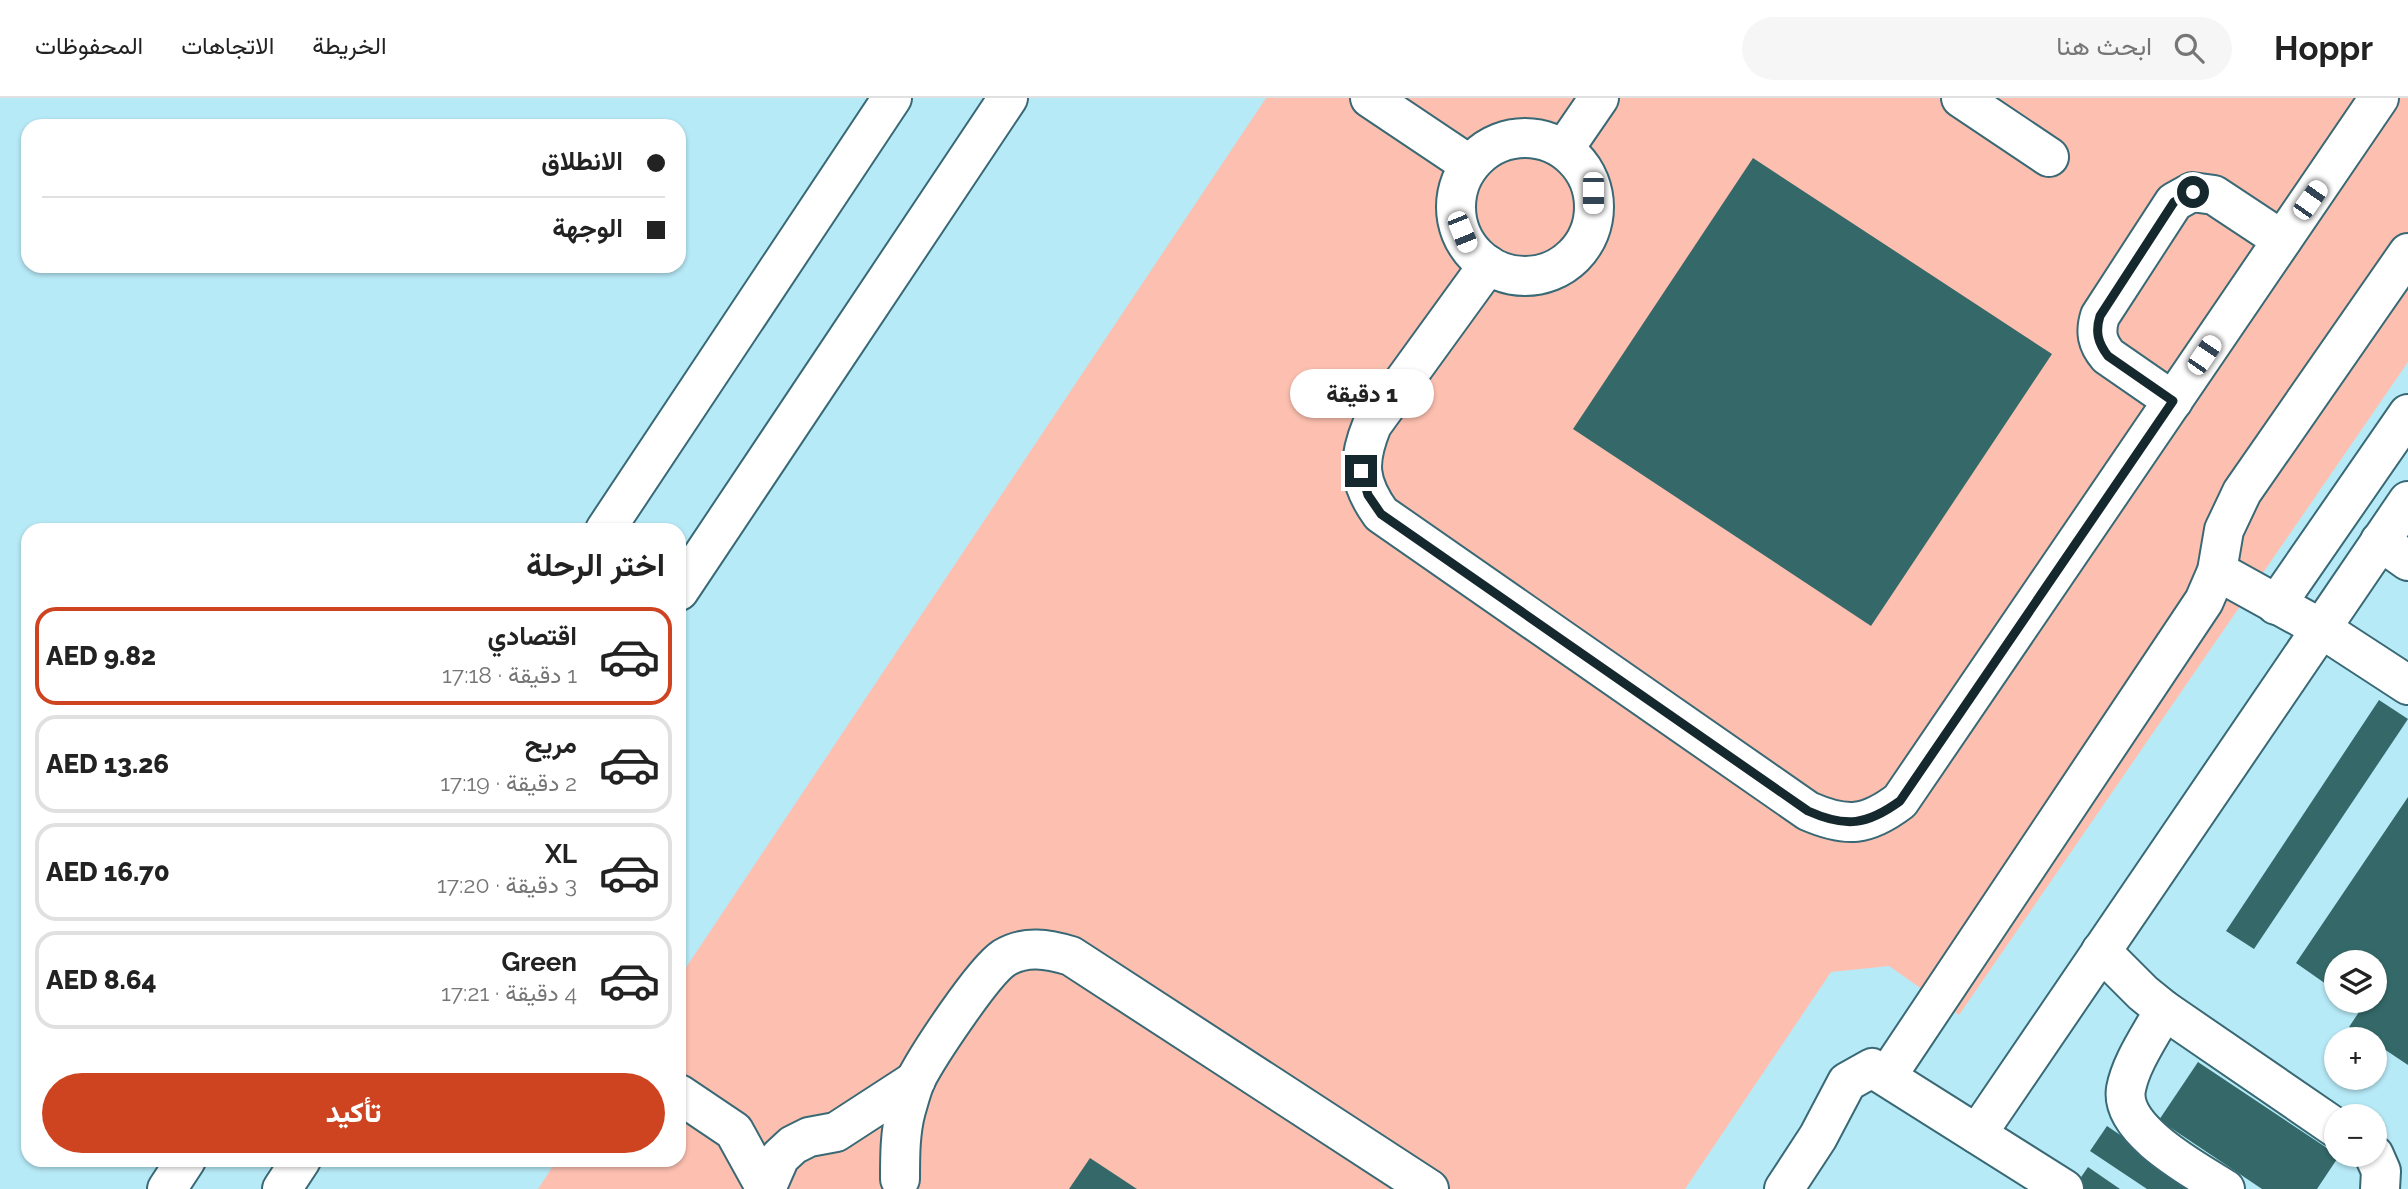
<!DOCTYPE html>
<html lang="ar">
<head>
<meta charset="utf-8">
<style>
  :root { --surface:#fff; --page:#f6f6f6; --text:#222; --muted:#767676; --line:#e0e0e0; --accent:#ce4420 }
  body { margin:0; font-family:Raleway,Vazirmatn,sans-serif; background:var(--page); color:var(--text); direction:rtl; height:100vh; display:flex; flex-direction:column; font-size:26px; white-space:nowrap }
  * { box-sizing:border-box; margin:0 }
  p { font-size:23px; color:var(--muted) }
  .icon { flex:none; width:38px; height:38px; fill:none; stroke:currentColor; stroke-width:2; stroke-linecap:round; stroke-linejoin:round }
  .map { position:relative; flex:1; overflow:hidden; direction:ltr }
  .details { position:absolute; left:21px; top:425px; width:665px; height:644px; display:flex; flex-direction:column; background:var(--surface); border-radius:21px; box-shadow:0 2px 5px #0004; direction:rtl }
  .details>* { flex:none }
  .top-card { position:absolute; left:21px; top:21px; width:665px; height:154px; border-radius:21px; box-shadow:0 2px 5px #0004; direction:rtl; display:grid; align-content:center; height:154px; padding:0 21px; background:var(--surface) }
  .buttons { position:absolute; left:2324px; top:852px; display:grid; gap:14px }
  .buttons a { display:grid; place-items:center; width:63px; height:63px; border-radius:50%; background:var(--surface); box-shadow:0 2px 5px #0004; font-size:35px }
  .end { position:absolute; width:32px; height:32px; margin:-16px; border:9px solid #14282d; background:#fff; box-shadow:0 0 0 4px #fff }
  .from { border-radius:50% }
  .bubble { position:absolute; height:49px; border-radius:24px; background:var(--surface); box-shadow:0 2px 5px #0004; font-size:23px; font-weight:800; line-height:49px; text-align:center; direction:rtl }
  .car { position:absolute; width:21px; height:42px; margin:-21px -10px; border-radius:9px; box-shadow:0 0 5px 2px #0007; background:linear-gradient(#fff 24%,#345 0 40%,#fff 0 76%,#345 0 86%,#fff 0) }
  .top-card b { display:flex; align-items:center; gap:24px; height:66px; font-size:26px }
  .top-card b+b { border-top:2px solid var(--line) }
  .top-card i { width:18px; height:18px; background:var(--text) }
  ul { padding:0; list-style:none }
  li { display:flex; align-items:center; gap:21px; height:98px; margin:0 14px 10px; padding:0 7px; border:4px solid var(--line); border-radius:21px }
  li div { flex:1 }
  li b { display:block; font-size:26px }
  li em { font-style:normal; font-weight:800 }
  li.active { border-color:var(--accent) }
  li>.icon { width:63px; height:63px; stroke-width:1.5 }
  h2 { padding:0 21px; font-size:32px; line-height:84px }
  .button { display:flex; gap:14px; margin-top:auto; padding:14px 21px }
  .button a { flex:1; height:80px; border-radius:42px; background:var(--accent); color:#fff; font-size:28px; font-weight:800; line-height:80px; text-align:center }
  header { display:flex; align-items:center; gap:42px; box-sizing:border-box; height:98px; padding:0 35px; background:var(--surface); border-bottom:2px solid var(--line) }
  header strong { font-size:33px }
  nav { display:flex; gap:38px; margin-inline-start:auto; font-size:24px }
  .search { width:490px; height:63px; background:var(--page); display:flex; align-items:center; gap:18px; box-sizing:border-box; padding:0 24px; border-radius:38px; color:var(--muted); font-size:26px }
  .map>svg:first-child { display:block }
</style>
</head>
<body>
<header>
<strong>Hoppr</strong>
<div class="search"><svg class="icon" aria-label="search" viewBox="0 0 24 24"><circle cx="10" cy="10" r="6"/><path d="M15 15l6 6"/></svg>ابحث هنا</div>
<nav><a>الخريطة</a><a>الاتجاهات</a><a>المحفوظات</a></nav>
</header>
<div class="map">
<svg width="2408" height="1091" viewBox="0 0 2408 1091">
  <rect width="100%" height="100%" fill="#b7eaf7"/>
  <!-- green -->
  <path fill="#fdc0b0" d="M1266,0H2408V264L1959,917L1889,868L1831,874L1685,1091H538L557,1062H679V880Z"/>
  <!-- building -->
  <g fill="#356969">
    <path d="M1753,60L2052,256L1871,528L1573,331Z"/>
    <path d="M2379,602L2408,621L2254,851L2226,833Z"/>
    <path d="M2408,699V967L2375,945V942H2369L2349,929L2361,911L2350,903H2375V864H2336V893L2296,865Z"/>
    <path d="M2198,964L2339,1058L2317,1091H2262L2159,1022Z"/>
    <path d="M2107,1028L2200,1091H2147L2090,1053Z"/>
    <path d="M1090,1060L1137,1091H1069Z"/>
    <path d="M2088,1069L2120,1091H2080L2075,1088Z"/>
  </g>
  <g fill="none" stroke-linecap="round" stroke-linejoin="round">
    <!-- minor casing -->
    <g stroke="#396975" stroke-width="42">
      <g id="minor">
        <path d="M1370,0L1470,67"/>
        <path d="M1961,0L2049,59"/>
        <circle cx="1525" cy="109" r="69"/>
        <path d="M1564,51L1599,0"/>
        <path d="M1488,167L1372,327C1357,364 1358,384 1381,416L1808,713C1847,730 1867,728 1900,703L2379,0"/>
        <path d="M2173,303L2108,258C2097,245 2095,234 2100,218L2174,104L2192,94L2214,97L2282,142"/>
        <path d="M605,432L892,0"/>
        <path d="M2380,443L2408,463"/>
        <path d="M2217,473L2322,531L2408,587"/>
        <path d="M679,493L1008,0"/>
        <path d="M2276,507L2408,316"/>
        <path d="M2101,853L2143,895L2164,912L2336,1030"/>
        <path d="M2164,912C2151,937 2131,964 2126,991C2119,1032 2195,1072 2225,1091"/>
        <path d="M1887,978L2204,503L2217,473L2224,432L2242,394L2408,155"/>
        <path d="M679,996L734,1033L766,1091"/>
        <path d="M1977,1036L2408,403"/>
        <path d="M2374,1057L2381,1073L2380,1091"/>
        <path d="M900,1081C900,1058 900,1034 906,1012C909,1002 912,990 916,981C929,956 983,874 1004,860C1025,847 1048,851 1071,858L1429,1091"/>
        <path d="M167,1091L186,1062"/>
        <path d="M282,1091L301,1062"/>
        <path d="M766,1091L780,1059L793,1047L809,1039L836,1034L916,982"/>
        <path d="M1784,1091L1818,1039L1847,984L1872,970L2064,1091"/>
      </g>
    </g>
    <!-- minor -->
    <use href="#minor" stroke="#fff" stroke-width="38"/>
  </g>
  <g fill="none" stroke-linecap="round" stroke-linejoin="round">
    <!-- route -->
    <path stroke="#14282d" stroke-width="9" d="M1361,373L1368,397L1381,416L1808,713C1846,730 1867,727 1900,703L2173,303L2108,258C2098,245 2095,234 2100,218L2174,104L2193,94"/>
  </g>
</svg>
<div class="buttons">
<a><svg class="icon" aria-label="layers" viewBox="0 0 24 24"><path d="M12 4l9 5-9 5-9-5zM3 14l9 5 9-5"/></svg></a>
<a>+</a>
<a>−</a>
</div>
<i class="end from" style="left:2193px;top:94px"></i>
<i class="end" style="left:1361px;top:373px"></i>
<div class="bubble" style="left:1290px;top:271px;width:144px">1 دقيقة</div>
<i class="car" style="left:1593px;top:95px;rotate:180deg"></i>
<i class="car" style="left:2310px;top:102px;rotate:35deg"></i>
<i class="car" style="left:1462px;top:134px;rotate:158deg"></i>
<i class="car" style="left:2204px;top:257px;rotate:34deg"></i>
<div class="top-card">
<b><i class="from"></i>الانطلاق</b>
<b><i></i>الوجهة</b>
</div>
<section class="details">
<h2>اختر الرحلة</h2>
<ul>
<li class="active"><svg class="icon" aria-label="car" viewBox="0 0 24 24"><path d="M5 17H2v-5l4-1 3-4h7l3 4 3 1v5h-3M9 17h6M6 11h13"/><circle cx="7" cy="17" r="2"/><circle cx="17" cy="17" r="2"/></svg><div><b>اقتصادي</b><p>1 دقيقة · 17:18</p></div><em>AED 9.82</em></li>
<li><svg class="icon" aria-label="car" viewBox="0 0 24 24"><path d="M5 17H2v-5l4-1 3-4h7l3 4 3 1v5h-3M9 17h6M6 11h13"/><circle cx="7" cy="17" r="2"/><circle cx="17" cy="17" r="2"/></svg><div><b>مريح</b><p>2 دقيقة · 17:19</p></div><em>AED 13.26</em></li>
<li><svg class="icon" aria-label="car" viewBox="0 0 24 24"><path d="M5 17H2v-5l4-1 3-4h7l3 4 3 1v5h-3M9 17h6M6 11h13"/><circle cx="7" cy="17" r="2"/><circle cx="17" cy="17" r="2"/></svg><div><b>XL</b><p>3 دقيقة · 17:20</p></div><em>AED 16.70</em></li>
<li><svg class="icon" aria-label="car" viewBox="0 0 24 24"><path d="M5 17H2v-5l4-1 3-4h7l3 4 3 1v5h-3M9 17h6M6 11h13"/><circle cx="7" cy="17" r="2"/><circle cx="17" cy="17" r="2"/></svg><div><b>Green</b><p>4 دقيقة · 17:21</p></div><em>AED 8.64</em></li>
</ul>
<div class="button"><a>تأكيد</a></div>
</section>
</div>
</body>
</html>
